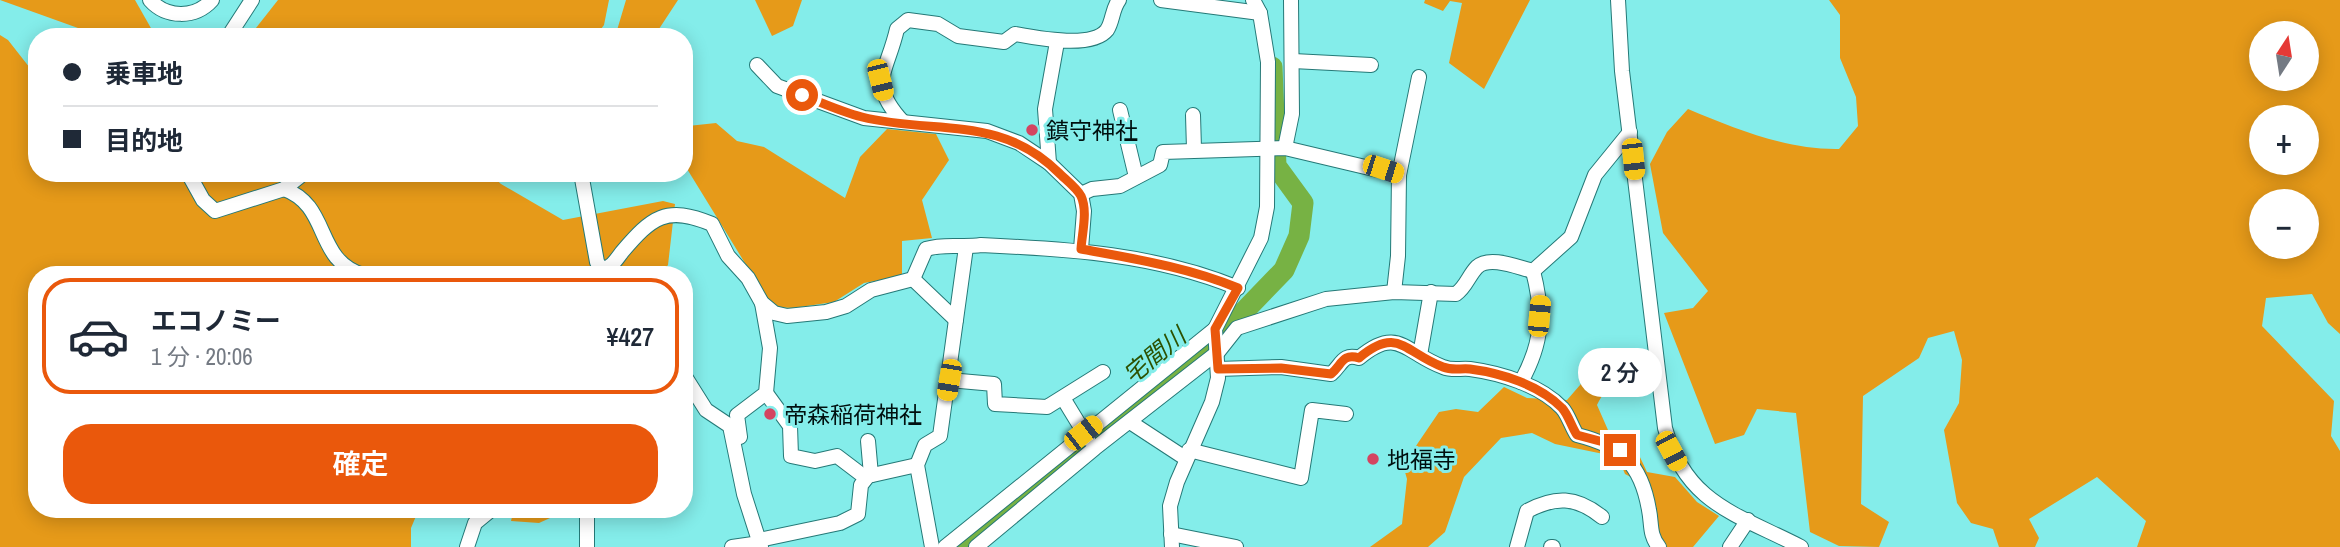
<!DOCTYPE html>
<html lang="ja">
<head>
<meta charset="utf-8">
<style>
  :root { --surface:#fff; --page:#f6f6f7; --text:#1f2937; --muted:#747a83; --line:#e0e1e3; --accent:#ea580c }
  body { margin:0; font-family:"Archivo Narrow","Noto Sans JP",sans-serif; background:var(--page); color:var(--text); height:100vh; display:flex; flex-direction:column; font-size:26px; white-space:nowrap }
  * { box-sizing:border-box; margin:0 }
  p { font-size:23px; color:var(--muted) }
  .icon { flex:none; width:38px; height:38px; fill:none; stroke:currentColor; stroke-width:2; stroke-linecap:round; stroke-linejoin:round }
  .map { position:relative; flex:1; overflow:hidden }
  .panel { position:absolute; left:28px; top:266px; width:665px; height:252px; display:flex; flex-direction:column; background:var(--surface); border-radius:28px; box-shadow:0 4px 18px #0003 }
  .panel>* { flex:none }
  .hud { position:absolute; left:28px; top:28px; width:665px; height:154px; border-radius:28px; box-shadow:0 4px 18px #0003; display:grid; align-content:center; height:154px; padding:0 35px; background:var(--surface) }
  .needle { width:46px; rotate:12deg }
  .buttons { position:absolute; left:2249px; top:21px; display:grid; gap:14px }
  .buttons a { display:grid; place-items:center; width:70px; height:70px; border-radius:50%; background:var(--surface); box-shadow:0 4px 18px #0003; font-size:35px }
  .end { position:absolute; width:32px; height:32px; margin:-16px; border:9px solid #ea580c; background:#fff; box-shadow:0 0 0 4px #fff }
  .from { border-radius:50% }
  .bubble { position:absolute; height:49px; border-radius:24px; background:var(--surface); box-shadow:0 4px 18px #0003; font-size:23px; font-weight:600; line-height:49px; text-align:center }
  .car { position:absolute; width:21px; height:42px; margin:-21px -10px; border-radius:9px; box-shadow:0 0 5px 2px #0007; background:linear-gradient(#f5c518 24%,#345 0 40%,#f5c518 0 76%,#345 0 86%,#f5c518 0) }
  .hud b { display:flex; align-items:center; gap:24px; height:66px; font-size:26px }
  .hud b+b { border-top:2px solid var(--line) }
  .hud i { width:18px; height:18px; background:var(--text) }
  ul { padding:12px 0 0; list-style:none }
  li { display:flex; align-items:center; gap:21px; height:116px; margin:0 14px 10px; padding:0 21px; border:4px solid var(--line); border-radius:28px }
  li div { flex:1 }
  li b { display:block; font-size:26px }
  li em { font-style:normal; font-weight:600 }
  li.current { border-color:var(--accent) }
  li>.icon { width:63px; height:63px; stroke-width:1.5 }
  .primary-button { display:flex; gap:14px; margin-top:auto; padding:14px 35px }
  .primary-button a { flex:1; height:80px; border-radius:28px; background:var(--accent); color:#fff; font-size:28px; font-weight:600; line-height:80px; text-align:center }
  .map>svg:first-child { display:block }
</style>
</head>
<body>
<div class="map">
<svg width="2340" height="547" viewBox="0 0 2340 547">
  <rect width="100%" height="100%" fill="#84edea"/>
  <!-- green -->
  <g fill="#e69a19" fill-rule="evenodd">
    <path d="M0,0H135L156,37H103Z"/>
    <path d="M278,0H609L604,25L595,37H249Z"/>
    <path d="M626,0H678L657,32L659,37H615Z"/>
    <path d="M755,0H802L793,26L772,36Z"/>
    <path d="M1425,0H1530L1484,89L1449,63L1462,3L1450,1L1443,11L1424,3Z"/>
    <path d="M1829,0H2340V334L2328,323L2312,294L2266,298L2262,326L2334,401L2331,436L2340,451V547H2137L2146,521L2097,477L2029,519L2039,538L2035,547H1999L1993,529L1971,523L1957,503L1944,430L1959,403L1962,360L1954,331L1928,338L1919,358L1863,396L1861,504L1889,522L1879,547L1839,546L1810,532L1796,413L1757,409L1744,435L1715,444L1664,313L1693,308L1708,291L1663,233L1650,164L1667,132L1688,109C1736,129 1787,150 1839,149L1858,126L1856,97L1840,58V15ZM2261,33H2306V79H2261ZM2261,117H2306V163H2261ZM2261,201H2306V247H2261Z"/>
    <path d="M0,35L8,40L37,77V173H489L501,184L563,220L663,201L675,204L668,265L660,275H37V509H419L411,528V547H0Z"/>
    <path d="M684,119L688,126L716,123L737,141L764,147L845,198L860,157L887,129L936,134L949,160L922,200L932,238L902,241V276L864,283L834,302L793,308L772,307L684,164Z"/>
    <path d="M1634,348L1649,351L1652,378C1620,374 1612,376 1597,405L1608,430L1630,436L1647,472L1675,477L1697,502L1719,516L1693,547H1667L1662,542L1646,485L1625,474L1618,457L1555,444L1532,433L1501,438L1464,477L1445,532L1428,547H1370L1402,524L1407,479L1403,465L1439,412L1456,409L1478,412L1504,387L1527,398L1567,400L1594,369Z"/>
    <path d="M514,509H570L539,523L511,521Z"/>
  </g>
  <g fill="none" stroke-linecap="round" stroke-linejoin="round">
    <!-- river -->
    <path stroke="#77b244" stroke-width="21" d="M961,547L1007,512L1228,328L1284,270L1299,236L1303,203L1276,166L1272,67"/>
    <!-- street casing -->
    <g stroke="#257977" stroke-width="16">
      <g id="street">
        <path d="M150,0C166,18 195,19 212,0"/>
        <path d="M1161,0L1260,13"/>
        <path d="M1618,0L1622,71L1665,428C1686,504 1737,514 1801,547"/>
        <path d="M228,37L252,0"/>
        <path d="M1293,61L1371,65"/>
        <path d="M757,65L777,86L864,118L987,131L1019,143L1049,163L1081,194L1084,211L1081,249"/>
        <path d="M1120,110L1136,177"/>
        <path d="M1193,115L1194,149"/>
        <path d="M903,122C867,83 887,73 897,29L908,20L938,24L958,36L1004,42L1015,34C1036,38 1092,49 1107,30C1113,21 1112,9 1119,0"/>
        <path d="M1285,148L1292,114L1291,0"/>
        <path d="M1049,163L1045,109L1057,42"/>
        <path d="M188,173L203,200L215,211L284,189L304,173"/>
        <path d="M581,173L597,262L602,270C612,267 616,260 622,252C652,217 666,205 712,224L728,256L748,278L762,303L774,313L787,316L826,312L846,306L871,290L913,279"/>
        <path d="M284,189C331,206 314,260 363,275"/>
        <path d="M1081,194L1092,189L1120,186L1160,165L1163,152L1285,148L1399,175"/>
        <path d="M913,279L926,249C945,243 962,248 981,245C1069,249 1156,254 1238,288"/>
        <path d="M913,279L956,320"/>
        <path d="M1394,292L1398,256L1399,175L1419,77"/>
        <path d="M1420,355L1431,292"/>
        <path d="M1218,369L1281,367L1331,374C1342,365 1342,353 1359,358C1398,325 1405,353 1443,367C1453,371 1460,368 1470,369C1500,373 1540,385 1562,408C1568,414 1572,428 1577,435C1621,446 1641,463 1649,510C1652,524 1649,535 1659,547"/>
        <path d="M684,375L706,410L730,426L744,494L761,547"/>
        <path d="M949,380L994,384L995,404L1047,407L1103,372"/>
        <path d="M1521,382C1543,342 1544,314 1533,271"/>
        <path d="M766,393L790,426L791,456L815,461L837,456L866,478"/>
        <path d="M1063,398L1088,439"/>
        <path d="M1130,422L1185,458"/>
        <path d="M740,437L737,415L766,393L770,348L762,303"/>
        <path d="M868,441L871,475"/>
        <path d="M1189,450L1301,478L1312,410L1346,414"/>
        <path d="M1171,534L1236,547"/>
        <path d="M759,540L840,523L858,514L861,485L868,476L917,465"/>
        <path d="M467,547L475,523L492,509"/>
        <path d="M587,547V509"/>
        <path d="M732,547L760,543"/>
        <path d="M932,547L917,465L925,445L940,436L966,247"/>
        <path d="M945,547L1215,329"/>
        <path d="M976,547L1095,448L1218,352L1237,328L1326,299L1394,292L1456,294C1466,287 1469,275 1477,267C1490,255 1519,268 1533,271L1571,237L1595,175L1630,132"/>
        <path d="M1172,547L1170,506L1177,482L1212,402L1218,378L1215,329L1261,238L1267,207L1268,62L1260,13L1253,0"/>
        <path d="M1517,547L1527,511C1555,496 1576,496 1602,517"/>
        <path d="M1551,547H1553"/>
        <path d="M1730,547L1748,520"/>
      </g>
    </g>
    <!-- street -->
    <use href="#street" stroke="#fff" stroke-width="14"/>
  </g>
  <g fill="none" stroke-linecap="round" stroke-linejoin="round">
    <!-- route -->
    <path stroke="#ea580c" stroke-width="9" d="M802,95C822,103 842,112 862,117C934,135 1000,114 1059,173C1065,179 1077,188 1081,196C1088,211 1082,233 1081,249C1135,259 1187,267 1238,288L1215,329L1218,369L1281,368L1331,374C1342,365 1342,353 1359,358C1398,325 1405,353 1443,367C1453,371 1460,368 1470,369C1501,373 1540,385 1562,408C1568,414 1572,428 1577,435L1607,443L1620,450"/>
  </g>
  <!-- markers -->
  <g fill="#d44460" stroke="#84edea" stroke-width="2.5">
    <circle cx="1032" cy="130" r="7"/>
    <circle cx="770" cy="414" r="7"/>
    <circle cx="1373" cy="459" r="7"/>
  </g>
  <g text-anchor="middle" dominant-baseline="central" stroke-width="6" stroke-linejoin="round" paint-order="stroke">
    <!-- poi labels -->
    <g font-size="23" fill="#00100f" stroke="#84edea" text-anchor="start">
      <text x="1046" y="130">鎮守神社</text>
      <text x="784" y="414">帝森稲荷神社</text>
      <text x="1387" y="459">地福寺</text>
    </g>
    <!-- water labels -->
    <g font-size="24" font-style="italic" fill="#2c5100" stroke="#84edea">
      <text transform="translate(1154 355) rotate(-39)">宅間川</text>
    </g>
  </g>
</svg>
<div class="buttons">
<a><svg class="needle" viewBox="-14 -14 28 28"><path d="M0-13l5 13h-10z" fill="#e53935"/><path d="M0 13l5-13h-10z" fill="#747a83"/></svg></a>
<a>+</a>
<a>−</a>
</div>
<i class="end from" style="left:802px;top:95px"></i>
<i class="end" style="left:1620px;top:450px"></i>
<div class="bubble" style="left:1578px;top:348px;width:84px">2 分</div>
<i class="car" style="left:880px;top:80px;rotate:166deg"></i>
<i class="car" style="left:1633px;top:159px;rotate:174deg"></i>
<i class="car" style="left:1383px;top:169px;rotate:108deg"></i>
<i class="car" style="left:1539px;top:316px;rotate:5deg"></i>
<i class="car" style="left:949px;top:380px;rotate:190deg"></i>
<i class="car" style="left:1083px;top:433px;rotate:52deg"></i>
<i class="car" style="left:1671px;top:451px;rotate:152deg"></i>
<div class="hud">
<b><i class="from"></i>乗車地</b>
<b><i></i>目的地</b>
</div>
<section class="panel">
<ul>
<li class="current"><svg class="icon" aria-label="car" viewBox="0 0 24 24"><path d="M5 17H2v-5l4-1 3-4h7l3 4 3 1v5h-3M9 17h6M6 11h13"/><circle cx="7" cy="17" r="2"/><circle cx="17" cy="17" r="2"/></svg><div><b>エコノミー</b><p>1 分 · 20:06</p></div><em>¥427</em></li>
</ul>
<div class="primary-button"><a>確定</a></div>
</section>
</div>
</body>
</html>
